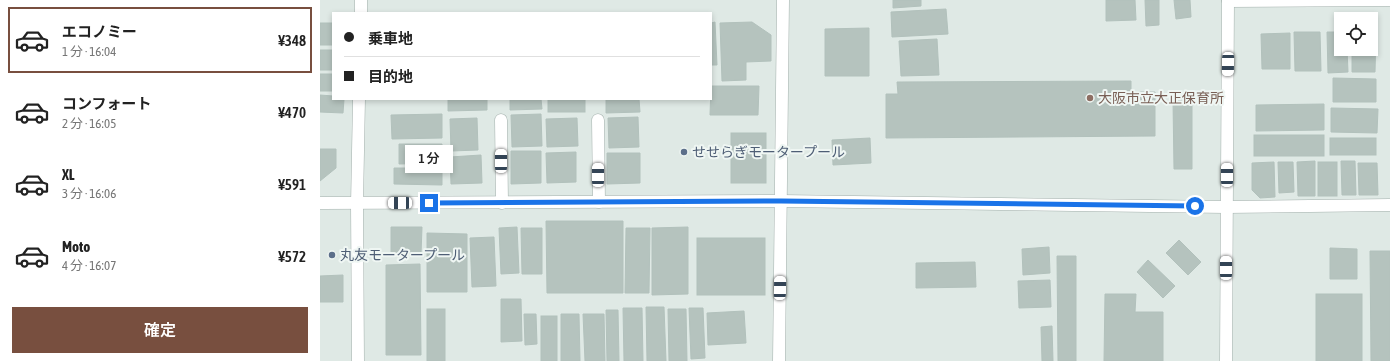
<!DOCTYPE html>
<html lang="ja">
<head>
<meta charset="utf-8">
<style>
  :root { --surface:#fff; --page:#f6f6f6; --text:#222; --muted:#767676; --line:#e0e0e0; --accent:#784f3f }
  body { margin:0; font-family:"Asap Condensed","Noto Sans JP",sans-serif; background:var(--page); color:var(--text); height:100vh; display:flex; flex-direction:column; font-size:15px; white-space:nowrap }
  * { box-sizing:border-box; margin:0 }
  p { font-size:13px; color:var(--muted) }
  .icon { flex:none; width:22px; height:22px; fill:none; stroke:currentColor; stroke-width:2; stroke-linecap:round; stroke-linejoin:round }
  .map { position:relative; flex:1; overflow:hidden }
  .panel { display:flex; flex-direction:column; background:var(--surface); width:320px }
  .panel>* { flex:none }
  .top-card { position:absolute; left:12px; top:12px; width:380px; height:88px; border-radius:0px; box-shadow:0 2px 6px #0003; display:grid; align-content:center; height:88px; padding:0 12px; background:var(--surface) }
  .buttons { position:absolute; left:1014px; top:12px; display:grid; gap:8px }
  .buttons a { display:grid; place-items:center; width:44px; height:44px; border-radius:0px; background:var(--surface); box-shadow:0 2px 6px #0003; font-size:20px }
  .end { position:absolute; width:18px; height:18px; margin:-9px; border:5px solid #1a73e8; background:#fff; box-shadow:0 0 0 2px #fff }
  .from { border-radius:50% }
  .bubble { position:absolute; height:28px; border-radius:0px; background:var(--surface); box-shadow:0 2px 6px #0003; font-size:13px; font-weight:600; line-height:28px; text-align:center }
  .car { position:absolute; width:12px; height:24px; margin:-12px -6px; border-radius:5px; box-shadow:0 0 3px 1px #0007; background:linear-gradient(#fff 24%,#345 0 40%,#fff 0 76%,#345 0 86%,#fff 0) }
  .top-card b { display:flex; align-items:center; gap:14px; height:38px; font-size:15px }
  .top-card b+b { border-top:1px solid var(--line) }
  .top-card i { width:10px; height:10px; background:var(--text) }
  ul { padding:7px 0 0; list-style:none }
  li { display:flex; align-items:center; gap:12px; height:66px; margin:0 8px 6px; padding:0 4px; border:2px solid transparent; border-radius:0px }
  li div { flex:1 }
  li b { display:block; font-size:15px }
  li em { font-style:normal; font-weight:600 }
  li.current { border-color:var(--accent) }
  li>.icon { width:36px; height:36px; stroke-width:1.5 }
  .action { display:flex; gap:8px; margin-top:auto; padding:8px 12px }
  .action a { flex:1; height:46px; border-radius:0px; background:var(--accent); color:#fff; font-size:16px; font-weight:600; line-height:46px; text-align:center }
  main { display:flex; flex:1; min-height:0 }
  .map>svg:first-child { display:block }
</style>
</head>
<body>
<main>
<section class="panel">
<ul>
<li class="current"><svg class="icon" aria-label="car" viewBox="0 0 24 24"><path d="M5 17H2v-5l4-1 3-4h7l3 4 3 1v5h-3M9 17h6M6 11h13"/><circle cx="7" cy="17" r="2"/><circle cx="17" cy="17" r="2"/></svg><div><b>エコノミー</b><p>1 分 · 16:04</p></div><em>¥348</em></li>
<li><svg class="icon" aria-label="car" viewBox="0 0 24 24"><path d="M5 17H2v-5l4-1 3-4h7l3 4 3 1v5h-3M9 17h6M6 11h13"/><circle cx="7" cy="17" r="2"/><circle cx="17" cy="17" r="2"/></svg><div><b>コンフォート</b><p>2 分 · 16:05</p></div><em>¥470</em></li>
<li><svg class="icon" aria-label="car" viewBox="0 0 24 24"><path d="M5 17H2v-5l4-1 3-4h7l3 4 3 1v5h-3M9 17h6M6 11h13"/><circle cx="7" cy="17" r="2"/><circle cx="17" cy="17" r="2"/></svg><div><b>XL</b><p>3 分 · 16:06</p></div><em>¥591</em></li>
<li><svg class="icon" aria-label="car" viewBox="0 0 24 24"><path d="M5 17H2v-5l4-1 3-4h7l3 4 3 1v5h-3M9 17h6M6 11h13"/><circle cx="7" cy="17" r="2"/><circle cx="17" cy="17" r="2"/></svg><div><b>Moto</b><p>4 分 · 16:07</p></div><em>¥572</em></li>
</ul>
<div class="action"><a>確定</a></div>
</section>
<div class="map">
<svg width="1070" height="361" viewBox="0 0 1070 361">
  <rect width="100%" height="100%" fill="#dfe9e5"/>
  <!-- building -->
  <g fill="#b5c3be" stroke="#b2c1bc">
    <path d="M573,0H601V6L573,8Z"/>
    <path d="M786,0H815L816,20L786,21Z"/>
    <path d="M825,0H839V25L826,26Z"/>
    <path d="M854,0H870L871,17L856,19Z"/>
    <path d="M626,9L628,34L572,37L571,12Z"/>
    <path d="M395,22L397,65H391V23Z"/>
    <path d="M432,22L451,35V61L426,62V80L402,81L400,23Z"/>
    <rect x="0" y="23" width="13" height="22"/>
    <path d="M549,28V76H505V29Z"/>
    <path d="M974,32H1000L1001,71H975Z"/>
    <path d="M1007,32H1021V49H1027L1028,72L1008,73Z"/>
    <path d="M1051,32H1056L1055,72H1032V49H1051Z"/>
    <path d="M970,33V69H942L941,34Z"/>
    <path d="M617,39L619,75L581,76L579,41Z"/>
    <rect x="0" y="50" width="13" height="20"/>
    <rect x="0" y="74" width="13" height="17"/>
    <path d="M1013,78L1056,79V102H1013Z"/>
    <path d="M811,81V92H835V136L566,138V94H578L577,82Z"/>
    <path d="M391,86H439L438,115H390Z"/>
    <path d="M0,95L13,96V99H24L23,113L0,112Z"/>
    <path d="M128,99H167V110L128,111Z"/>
    <path d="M190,99H221L222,109L190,110Z"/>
    <rect x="228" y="99" width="37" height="13"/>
    <path d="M286,99H319L320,112L286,113Z"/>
    <path d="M872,99V169H854L853,100Z"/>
    <path d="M1004,104V130L936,131V105Z"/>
    <path d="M1011,108L1058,109L1057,133L1011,132Z"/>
    <path d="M122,114V138L72,139L71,115Z"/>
    <path d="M221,114L222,146L192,147L191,115Z"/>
    <path d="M318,117L319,147L289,148L288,118Z"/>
    <path d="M157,118L158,150L131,151L130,119Z"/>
    <path d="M257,118L258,146L227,147L226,119Z"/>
    <rect x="411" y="133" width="35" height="50"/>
    <rect x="934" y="135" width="70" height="21"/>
    <path d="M550,138L551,163L513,165L512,140Z"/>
    <rect x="1010" y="138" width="46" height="17"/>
    <path d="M79,144H122V163L79,164Z"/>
    <path d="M0,149H16V168L0,181Z"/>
    <path d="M191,151H221V183L191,184Z"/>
    <path d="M256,152V182L227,183L226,153Z"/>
    <path d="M287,153H320V183L287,184Z"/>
    <path d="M161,155L162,183L131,184L130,157Z"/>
    <path d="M995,161V196H978L977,162Z"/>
    <path d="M1021,161H1035L1036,195H1022Z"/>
    <path d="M954,162L955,197L940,198L932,190V163Z"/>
    <path d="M958,162H973L974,192L959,193Z"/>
    <rect x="998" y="162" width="19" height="34"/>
    <path d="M1038,163H1057L1058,195H1039Z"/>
    <path d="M74,168H122V185L74,184Z"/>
    <path d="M226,221H303V293H227Z"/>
    <path d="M71,227H102L101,254H71Z"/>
    <path d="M197,227L199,273L181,274L179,228Z"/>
    <path d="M368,227V294L332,295V228Z"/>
    <path d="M201,228H222V274H202Z"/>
    <path d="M306,228H330L329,293H305Z"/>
    <path d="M107,233L147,234V292H107Z"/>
    <path d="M174,237L176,286L152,287L150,238Z"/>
    <rect x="377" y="238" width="68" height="57"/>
    <path d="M859,240L881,262L868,275L846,253Z"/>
    <path d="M729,247L730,273L703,275L702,249Z"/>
    <path d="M1010,248L1037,249V279H1010Z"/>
    <path d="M1050,251H1070V361H1051Z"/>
    <path d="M737,256H756V361H738Z"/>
    <path d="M828,260L855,286L843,298L817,272Z"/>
    <path d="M655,262L656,287L596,288V263Z"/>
    <path d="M100,264L101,355H66V265Z"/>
    <path d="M23,275V302H0V276Z"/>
    <path d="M730,280L731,307L699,308L698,281Z"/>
    <path d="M785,294H816L815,312H843V361H784Z"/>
    <rect x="996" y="294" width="46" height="67"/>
    <path d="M181,299H201L202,341L181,342Z"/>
    <path d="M326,307H344L346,361H327Z"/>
    <path d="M303,308H322L323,361H304Z"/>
    <path d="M369,308H383L385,358L371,359Z"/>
    <rect x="107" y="309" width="18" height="52"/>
    <path d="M348,309H366L367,361H349Z"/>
    <path d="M286,310H298L299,361H287Z"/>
    <path d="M424,311L426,343L388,345L387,313Z"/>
    <path d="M204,314H216L217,344L205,345Z"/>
    <path d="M241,314H259L260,361H241Z"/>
    <path d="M263,314H284L285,361H265Z"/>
    <rect x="221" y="316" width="16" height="45"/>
    <path d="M732,326L733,361H722L721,327Z"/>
  </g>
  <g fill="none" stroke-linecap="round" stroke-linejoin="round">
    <!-- minor casing -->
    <g stroke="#a3b0ac" stroke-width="13">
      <g id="minor">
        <path d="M908,1L1070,0"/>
        <path d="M41,13V0"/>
        <path d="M181,120L182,203"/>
        <path d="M278,120L279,202"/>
        <path d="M0,203L461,201L906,207L1070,205"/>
        <path d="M38,361L37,204L39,99"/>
        <path d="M459,361L463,0"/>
        <path d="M906,361L908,0"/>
      </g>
    </g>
    <!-- minor -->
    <use href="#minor" stroke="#fff" stroke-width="12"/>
  </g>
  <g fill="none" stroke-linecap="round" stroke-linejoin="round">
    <!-- route -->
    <path stroke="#1a73e8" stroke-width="5" d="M109,203L461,201L875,206"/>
  </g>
  <!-- markers -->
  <circle fill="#8d6e63" stroke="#eff6f3" stroke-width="1.5" cx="770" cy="98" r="4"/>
  <g fill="#5c6f8a" stroke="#eff6f3" stroke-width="1.5">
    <circle cx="364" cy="152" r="4"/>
    <circle cx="12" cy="255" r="4"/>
  </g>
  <g text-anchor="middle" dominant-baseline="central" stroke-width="4" stroke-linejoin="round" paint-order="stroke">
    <!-- education labels -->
    <g font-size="14" fill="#785e54" stroke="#eff6f3" text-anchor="start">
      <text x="778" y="98">大阪市立大正保育所</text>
    </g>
    <!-- service labels -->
    <g font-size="14" fill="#4e5e75" stroke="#eff6f3" text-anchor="start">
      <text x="372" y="152">せせらぎモータープール</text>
      <text x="20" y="255">丸友モータープール</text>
    </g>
  </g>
</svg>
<div class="buttons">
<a><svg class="icon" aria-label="locate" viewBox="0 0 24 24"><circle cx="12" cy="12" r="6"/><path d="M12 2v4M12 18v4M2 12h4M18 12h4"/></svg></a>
</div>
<i class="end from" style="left:875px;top:206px"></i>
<i class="end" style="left:109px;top:203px"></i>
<div class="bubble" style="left:85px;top:145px;width:48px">1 分</div>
<i class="car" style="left:908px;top:64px;rotate:181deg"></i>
<i class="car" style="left:181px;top:161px;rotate:0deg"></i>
<i class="car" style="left:278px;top:175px;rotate:0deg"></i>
<i class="car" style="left:907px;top:175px;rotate:0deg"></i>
<i class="car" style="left:80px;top:203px;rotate:270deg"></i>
<i class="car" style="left:906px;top:268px;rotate:0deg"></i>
<i class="car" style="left:460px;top:288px;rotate:1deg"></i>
<div class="top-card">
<b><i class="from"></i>乗車地</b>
<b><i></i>目的地</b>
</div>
</div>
</main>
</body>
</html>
